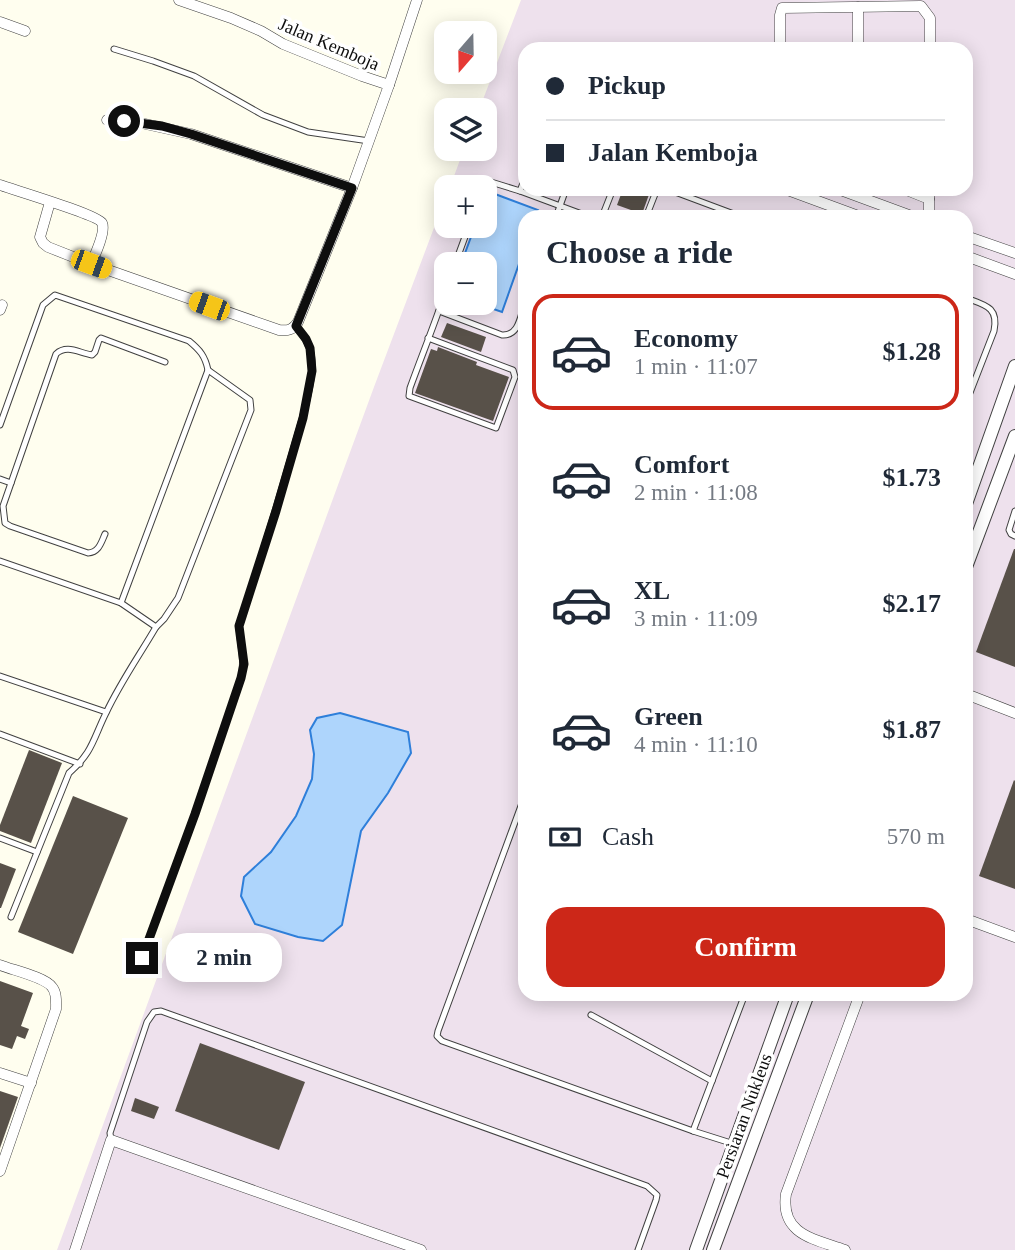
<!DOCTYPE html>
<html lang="en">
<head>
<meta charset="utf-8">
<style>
  :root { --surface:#fff; --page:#f6f6f7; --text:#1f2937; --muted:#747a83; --line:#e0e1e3; --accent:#cc2718 }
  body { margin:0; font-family:Georgia,serif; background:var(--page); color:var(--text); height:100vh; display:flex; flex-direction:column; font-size:26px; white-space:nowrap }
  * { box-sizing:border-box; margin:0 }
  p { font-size:23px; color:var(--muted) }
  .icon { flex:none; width:38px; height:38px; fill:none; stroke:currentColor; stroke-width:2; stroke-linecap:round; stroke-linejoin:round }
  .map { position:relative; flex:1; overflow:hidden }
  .drawer { position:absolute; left:518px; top:210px; width:455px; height:791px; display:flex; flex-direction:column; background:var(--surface); border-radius:21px; box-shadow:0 4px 18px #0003 }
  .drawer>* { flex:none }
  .top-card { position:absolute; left:518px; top:42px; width:455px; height:154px; border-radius:21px; box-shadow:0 4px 18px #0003; display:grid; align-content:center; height:154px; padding:0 28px; background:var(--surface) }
  .needle { width:46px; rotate:200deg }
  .fabs { position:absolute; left:434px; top:21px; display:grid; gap:14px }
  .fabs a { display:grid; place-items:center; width:63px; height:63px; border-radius:14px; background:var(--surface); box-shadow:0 4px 18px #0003; font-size:35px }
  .end { position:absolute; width:32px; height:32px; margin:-16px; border:9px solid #0e0e0e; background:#fff; box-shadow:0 0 0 4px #fff }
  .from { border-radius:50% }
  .bubble { position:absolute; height:49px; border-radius:21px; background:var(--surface); box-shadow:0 4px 18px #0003; font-size:23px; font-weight:600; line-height:49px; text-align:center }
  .car { position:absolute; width:21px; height:42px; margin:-21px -10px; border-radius:9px; box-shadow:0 0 5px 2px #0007; background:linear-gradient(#f5c518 24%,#345 0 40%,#f5c518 0 76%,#345 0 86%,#f5c518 0) }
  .top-card b { display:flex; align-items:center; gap:24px; height:66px; font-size:26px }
  .top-card b+b { border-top:2px solid var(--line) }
  .top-card i { width:18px; height:18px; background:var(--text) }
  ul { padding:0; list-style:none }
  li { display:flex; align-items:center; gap:21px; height:116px; margin:0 14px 10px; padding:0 14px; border:4px solid transparent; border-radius:21px }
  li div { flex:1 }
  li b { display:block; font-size:26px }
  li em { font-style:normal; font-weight:600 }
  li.on { border-color:var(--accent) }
  li>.icon { width:63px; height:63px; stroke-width:1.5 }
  h2 { padding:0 28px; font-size:32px; line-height:84px }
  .pay { display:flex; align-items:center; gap:18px; height:77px; padding:0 28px; font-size:26px }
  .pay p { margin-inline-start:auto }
  .primary-button { display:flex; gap:14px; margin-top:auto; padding:14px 28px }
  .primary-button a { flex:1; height:80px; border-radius:21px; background:var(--accent); color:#fff; font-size:28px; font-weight:600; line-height:80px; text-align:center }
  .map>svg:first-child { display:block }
</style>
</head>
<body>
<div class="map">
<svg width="1015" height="1250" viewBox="0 0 1015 1250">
  <rect width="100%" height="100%" fill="#fffeef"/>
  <!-- industrial -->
  <path fill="#eee1ed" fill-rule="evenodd" d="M521,0H1015V1250H57L374,387L446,196V226H485V187H450L464,149H485V110H479ZM525,49H966V189H525ZM525,217H966V994H525ZM446,264H485V303H446Z"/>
  <!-- water -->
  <g fill="#aed5fc" stroke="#2e7fda" stroke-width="2">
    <path d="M487,191L538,210L536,217H525V247L502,312L476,303H485V264H461L475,226H485V197Z"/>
    <path d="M340,713L408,732L411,753L388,793L361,831L342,925L323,941L298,937L255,924L241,896L244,877L271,852L296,816L312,779L314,754L310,730L317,718Z"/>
  </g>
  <!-- building -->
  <g fill="#585149">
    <path d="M623,189H651L642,214L617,205Z"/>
    <path d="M447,323L486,337L481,352L441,337Z"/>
    <path d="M438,347L477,362L476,365L509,377L493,421L415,393L431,349L437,351Z"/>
    <path d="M1014,549H1015V667L976,652Z"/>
    <path d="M29,750L62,763L31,843L0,831V825Z"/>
    <path d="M1014,780L1015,781V889L979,876Z"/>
    <path d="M73,796L128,818L73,954L18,932Z"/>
    <path d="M0,863L16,869L1,908H0Z"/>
    <path d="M0,981L33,993L21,1026L29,1029L25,1039L17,1036L12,1049L0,1045Z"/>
    <path d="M200,1043L305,1082L279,1150L175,1111Z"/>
    <path d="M0,1091L18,1097L0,1148Z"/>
    <path d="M135,1098L159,1107L154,1119L131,1111Z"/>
  </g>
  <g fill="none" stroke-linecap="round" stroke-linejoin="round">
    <!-- service casing -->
    <g stroke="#414141" stroke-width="7">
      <g id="service">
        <path d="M114,49L153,61L194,76L263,115L308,132L369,141"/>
        <path d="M483,187L484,185L491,182L520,191L590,217"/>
        <path d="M667,189L742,217"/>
        <path d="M520,191L525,178"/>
        <path d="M556,217L566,189"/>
        <path d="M602,217L613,189"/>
        <path d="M646,217L657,189"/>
        <path d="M455,264L469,226"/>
        <path d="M966,298C985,305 999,307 994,331L966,403"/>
        <path d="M439,311L502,335C519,336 520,317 525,303"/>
        <path d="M428,338L513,370L515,377L496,428L409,396L410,388C422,355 435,323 446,290"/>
        <path d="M0,425L43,305L55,295L189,341C200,350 205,356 208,370L121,603"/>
        <path d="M0,479L11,483"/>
        <path d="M1015,511L1009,530L1011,534L1015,536"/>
        <path d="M105,534C101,543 99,552 88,553L10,526L5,523L3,506L56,354C67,344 79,353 92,355L95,352L99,340L101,338L165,362"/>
        <path d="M0,561L121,603L156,627L164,619L178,598L251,410L250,400L208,370"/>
        <path d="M0,676L106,712"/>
        <path d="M0,734L80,764"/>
        <path d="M525,795L438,1031L437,1036L442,1041L693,1131L734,1144"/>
        <path d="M0,838L37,852"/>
        <path d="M11,917L69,773C93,752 93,739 106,713C120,683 139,656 156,627"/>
        <path d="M142,958L195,814L241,678C245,658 240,646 239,626C258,568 276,509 293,450C300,426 314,383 312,360C311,346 304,337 296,326"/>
        <path d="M591,1015L712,1081"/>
        <path d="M693,1131L745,994"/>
        <path d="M111,1140L110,1133L147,1022L154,1012L161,1011L647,1186L657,1195L656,1200L638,1250"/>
      </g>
    </g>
    <!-- minor casing -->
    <g stroke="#414141" stroke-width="11">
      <g id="minor">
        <path d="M179,0L231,18L261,31L283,44L362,76L389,85"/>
        <path d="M0,22L25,31"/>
        <path d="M780,49V15L782,8L921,6L930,18V49"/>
        <path d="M858,49V7"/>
        <path d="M107,120L141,123L191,134L352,188"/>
        <path d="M0,185C14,190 98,215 102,223C106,231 95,255 91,264"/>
        <path d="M785,189L861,217"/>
        <path d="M838,189L914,217"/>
        <path d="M904,189L929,199"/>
        <path d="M50,202L40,237L43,243L48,247L91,264L279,330C288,331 293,330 298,322L352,188L389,85L417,0"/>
        <path d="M929,217V189"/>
        <path d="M966,236L1015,253"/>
        <path d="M966,256L1015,274"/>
        <path d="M0,310L2,305"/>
        <path d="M966,694L1015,713"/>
        <path d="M966,919L1015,937"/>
        <path d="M0,965C12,970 45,977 52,987C57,993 56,1002 56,1009L0,1171"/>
        <path d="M0,1073L31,1083"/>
        <path d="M75,1250L111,1140L421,1250"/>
        <path d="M845,1250C815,1239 780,1235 786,1194L860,994"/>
      </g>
    </g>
    <!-- tertiary casing -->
    <g stroke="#414141" stroke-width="14">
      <g id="tertiary">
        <path d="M966,504L1015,366"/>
        <path d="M966,567L1015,436"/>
        <path d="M696,1250L788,994"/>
        <path d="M713,1250L808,994"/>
      </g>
    </g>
    <!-- service -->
    <use href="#service" stroke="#fff" stroke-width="5"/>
    <!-- minor -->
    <use href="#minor" stroke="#fff" stroke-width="10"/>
    <!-- tertiary -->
    <use href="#tertiary" stroke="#fff" stroke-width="12"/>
  </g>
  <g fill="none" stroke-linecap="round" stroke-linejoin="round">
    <!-- route -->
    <path stroke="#0e0e0e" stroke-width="9" d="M124,121L162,126L191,134L352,188L296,326L306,339L310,348L312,371L303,418L276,511L239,626L244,664L241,678L195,814L142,958"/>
  </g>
  <g text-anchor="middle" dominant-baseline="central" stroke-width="7" stroke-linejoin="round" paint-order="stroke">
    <!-- street labels -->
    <g font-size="18" fill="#0e0e0e" stroke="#fff">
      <text transform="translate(329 44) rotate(23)">Jalan Kemboja</text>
      <text transform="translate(744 1116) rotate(-70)">Persiaran Nukleus</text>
    </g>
  </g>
</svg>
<div class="fabs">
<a><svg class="needle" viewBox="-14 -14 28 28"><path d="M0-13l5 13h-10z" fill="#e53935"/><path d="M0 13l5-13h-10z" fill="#747a83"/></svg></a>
<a><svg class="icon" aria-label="layers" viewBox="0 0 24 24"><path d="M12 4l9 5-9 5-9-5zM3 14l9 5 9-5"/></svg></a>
<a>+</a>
<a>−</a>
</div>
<i class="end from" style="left:124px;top:121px"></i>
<i class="end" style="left:142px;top:958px"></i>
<div class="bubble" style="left:166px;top:933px;width:116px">2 min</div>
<i class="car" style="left:91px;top:264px;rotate:110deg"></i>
<i class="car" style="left:209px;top:306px;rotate:290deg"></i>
<div class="top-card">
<b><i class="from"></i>Pickup</b>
<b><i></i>Jalan Kemboja</b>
</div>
<section class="drawer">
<h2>Choose a ride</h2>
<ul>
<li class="on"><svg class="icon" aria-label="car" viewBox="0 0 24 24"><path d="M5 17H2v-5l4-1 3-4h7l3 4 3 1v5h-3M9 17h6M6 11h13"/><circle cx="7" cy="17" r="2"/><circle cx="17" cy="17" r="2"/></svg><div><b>Economy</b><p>1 min · 11:07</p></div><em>$1.28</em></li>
<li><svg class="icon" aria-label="car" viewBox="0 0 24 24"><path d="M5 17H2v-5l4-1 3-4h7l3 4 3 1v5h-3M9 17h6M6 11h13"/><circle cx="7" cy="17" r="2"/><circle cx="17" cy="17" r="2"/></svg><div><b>Comfort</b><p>2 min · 11:08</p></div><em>$1.73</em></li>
<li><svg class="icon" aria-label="car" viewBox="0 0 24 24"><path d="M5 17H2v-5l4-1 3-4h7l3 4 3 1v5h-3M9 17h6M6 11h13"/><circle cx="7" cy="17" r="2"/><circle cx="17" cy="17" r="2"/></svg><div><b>XL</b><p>3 min · 11:09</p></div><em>$2.17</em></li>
<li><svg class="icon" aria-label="car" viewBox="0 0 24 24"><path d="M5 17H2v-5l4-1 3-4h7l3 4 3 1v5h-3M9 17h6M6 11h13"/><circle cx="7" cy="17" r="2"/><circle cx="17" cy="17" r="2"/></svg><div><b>Green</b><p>4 min · 11:10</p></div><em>$1.87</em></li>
</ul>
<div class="pay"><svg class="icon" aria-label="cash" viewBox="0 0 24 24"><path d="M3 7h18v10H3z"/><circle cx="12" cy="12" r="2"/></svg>Cash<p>570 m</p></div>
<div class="primary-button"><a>Confirm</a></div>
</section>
</div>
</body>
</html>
